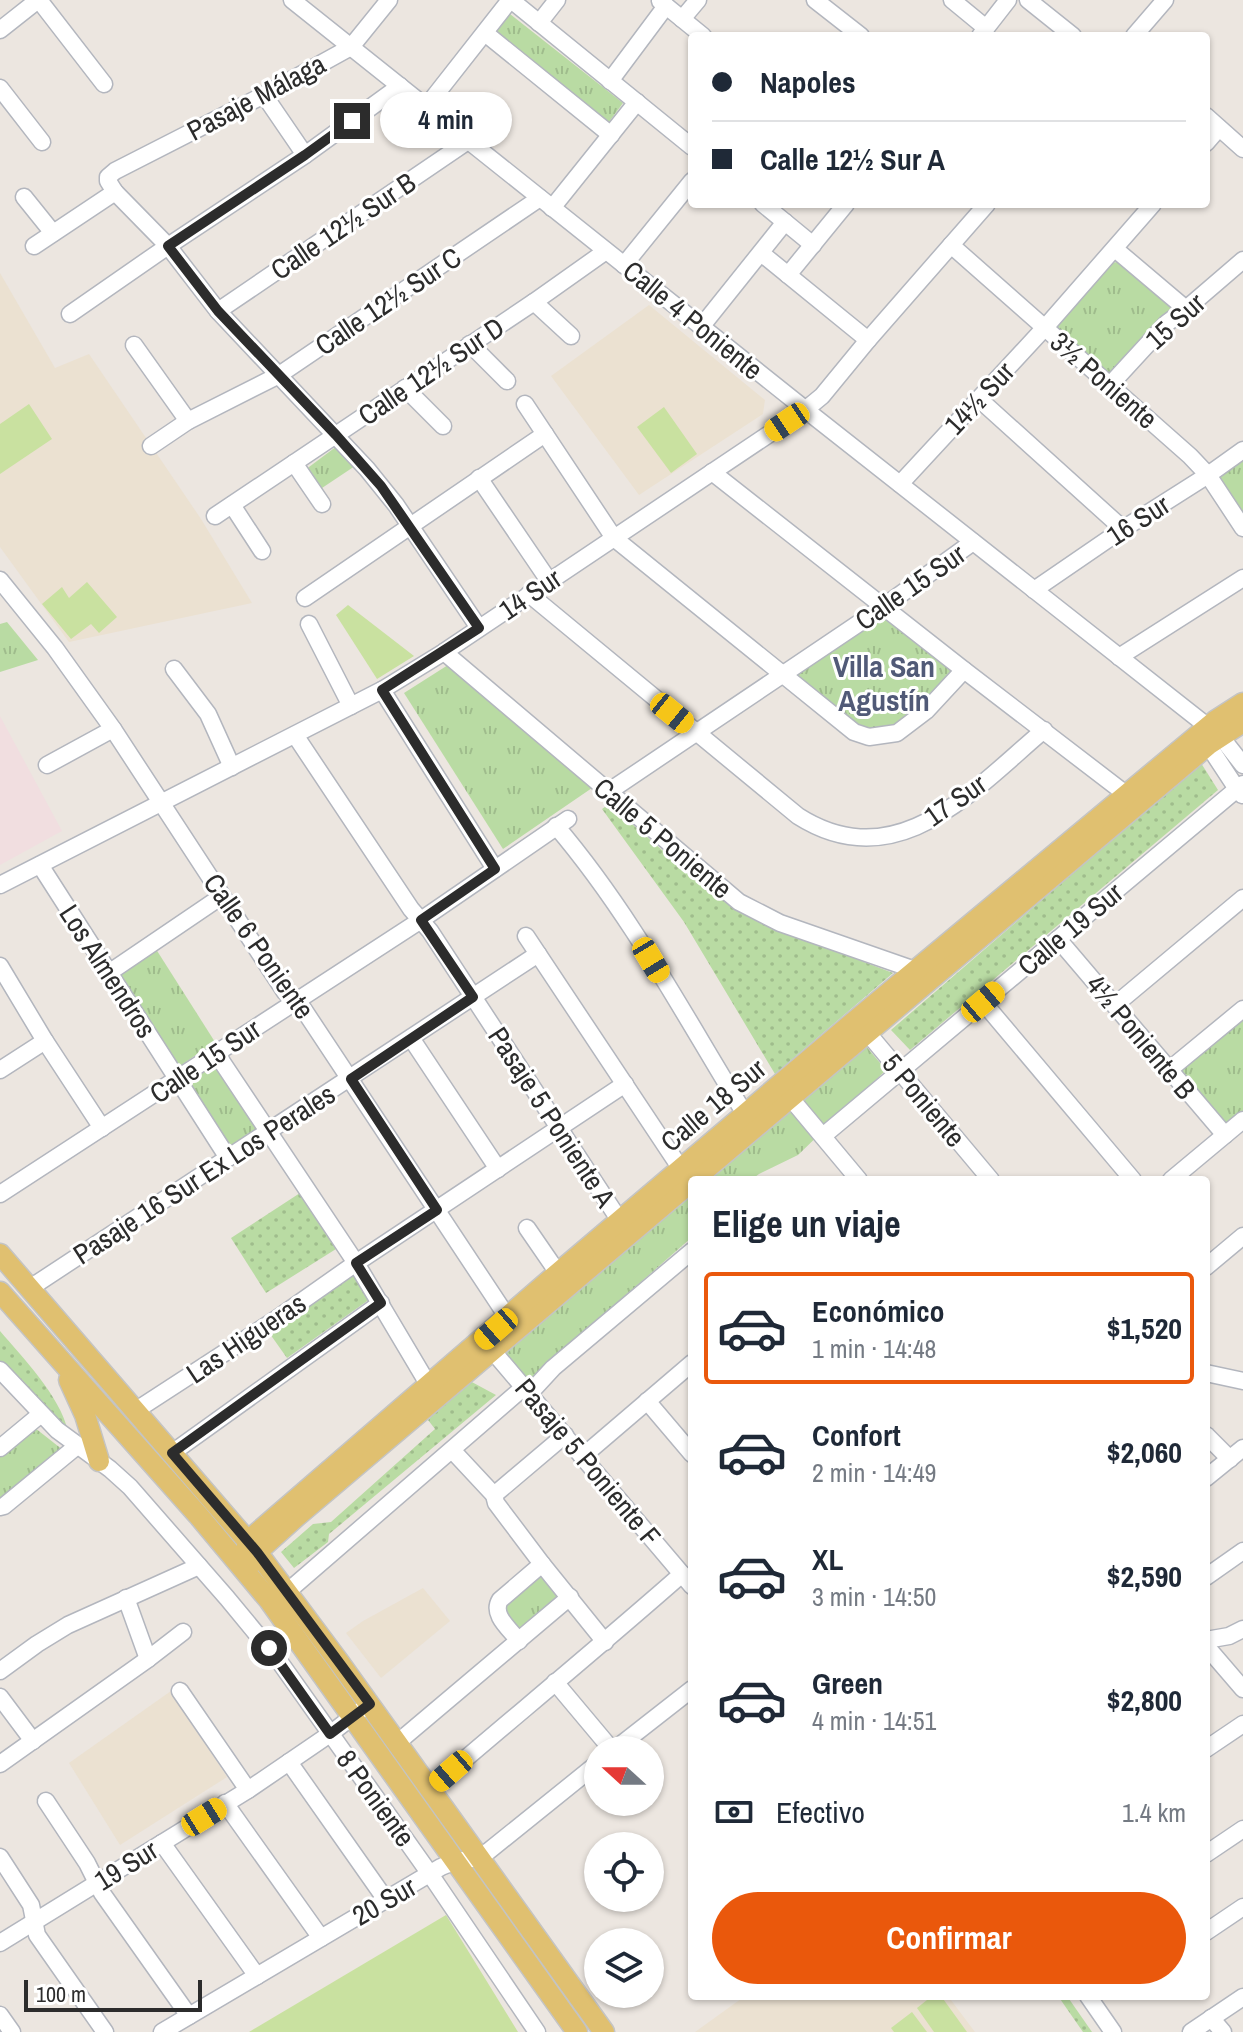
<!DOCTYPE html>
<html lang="es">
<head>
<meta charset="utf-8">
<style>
  :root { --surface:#fff; --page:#f2f2f3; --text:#1f2937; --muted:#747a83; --line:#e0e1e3; --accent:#ea580c }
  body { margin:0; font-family:"Archivo Narrow",sans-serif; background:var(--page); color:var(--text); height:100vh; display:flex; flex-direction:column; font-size:30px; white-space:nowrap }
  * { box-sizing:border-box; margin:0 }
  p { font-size:26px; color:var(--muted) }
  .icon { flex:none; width:44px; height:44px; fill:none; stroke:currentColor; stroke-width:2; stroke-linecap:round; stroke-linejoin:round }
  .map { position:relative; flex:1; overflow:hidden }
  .details { position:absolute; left:688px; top:1176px; width:522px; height:824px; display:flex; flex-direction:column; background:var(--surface); border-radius:8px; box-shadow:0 2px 6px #0004 }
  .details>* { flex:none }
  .top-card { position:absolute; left:688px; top:32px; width:522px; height:176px; border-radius:8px; box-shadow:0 2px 6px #0004; display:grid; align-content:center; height:176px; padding:0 24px; background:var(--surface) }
  .needle { width:52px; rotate:291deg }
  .tools { position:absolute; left:584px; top:1736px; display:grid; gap:16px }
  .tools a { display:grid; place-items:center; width:80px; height:80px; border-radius:50%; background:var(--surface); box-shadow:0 2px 6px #0004; font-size:40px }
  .scale { position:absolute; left:24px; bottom:20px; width:178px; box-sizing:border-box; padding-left:8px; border:4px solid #2c2c2c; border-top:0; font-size:22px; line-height:28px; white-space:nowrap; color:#2c2c2c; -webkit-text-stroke:6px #fff; paint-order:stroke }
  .end { position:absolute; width:36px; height:36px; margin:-18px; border:10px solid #2c2c2c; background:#fff; box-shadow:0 0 0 4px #fff }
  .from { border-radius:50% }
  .bubble { position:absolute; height:56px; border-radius:28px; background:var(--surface); box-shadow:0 2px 6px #0004; font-size:26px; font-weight:800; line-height:56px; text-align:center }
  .car { position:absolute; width:24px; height:48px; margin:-24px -12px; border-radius:10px; box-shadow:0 0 6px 2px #0007; background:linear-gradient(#f5c518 24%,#345 0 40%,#f5c518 0 76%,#345 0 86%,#f5c518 0) }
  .top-card b { display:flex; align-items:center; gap:28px; height:76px; font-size:30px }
  .top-card b+b { border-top:2px solid var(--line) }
  .top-card i { width:20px; height:20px; background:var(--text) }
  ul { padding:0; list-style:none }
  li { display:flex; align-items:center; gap:24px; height:112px; margin:0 16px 12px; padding:0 8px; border:4px solid transparent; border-radius:8px }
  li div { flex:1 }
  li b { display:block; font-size:30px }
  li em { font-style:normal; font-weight:800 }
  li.selected { border-color:var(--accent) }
  li>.icon { width:72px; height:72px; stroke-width:1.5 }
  h2 { padding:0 24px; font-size:36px; line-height:96px }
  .pay { display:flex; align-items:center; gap:20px; height:88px; padding:0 24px; font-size:30px }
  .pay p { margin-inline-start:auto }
  .cta { display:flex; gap:16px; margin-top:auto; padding:16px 24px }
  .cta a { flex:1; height:92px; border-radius:48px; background:var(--accent); color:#fff; font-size:32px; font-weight:800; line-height:92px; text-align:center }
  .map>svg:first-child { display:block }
</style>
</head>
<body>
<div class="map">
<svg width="1243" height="2032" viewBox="0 0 1243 2032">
  <defs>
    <pattern id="grass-dots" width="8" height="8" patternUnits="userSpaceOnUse" patternTransform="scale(2)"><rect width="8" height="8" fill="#b9dba3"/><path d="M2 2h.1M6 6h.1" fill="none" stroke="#9fbc8c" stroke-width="1.8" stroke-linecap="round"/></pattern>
    <pattern id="park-tufts" width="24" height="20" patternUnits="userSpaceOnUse" patternTransform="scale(2)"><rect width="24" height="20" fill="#b9dba3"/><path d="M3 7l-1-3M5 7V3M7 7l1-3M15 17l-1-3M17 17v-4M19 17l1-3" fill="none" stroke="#9fbc8c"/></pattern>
  </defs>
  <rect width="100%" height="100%" fill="#ece6e0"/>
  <!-- education -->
  <g fill="#ebe1d1">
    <path d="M0,273L55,368L89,354L201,519L252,603L69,642L0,547Z"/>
    <path d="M649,305L765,400L763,414L639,495L551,376Z"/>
    <path d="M423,1588L450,1621L381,1678L346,1633L363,1621Z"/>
    <path d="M171,1691L227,1777L120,1845L69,1763Z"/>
    <path d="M745,1996H948L975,2032H695Z"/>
  </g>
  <!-- medical -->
  <path fill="#f1dee0" d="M0,716L62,831L0,865Z"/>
  <!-- grass -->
  <g fill="url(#grass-dots)">
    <path d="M1201,763L1218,790L910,1050L891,1030Z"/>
    <path d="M609,804L715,896L762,923L893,973L775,1074L684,922L602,809Z"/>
    <path d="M300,1193L336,1249L266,1293L231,1238Z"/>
    <path d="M353,1275L370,1299L287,1358L270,1334Z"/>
    <path d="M0,1331C23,1358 60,1396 68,1431L40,1409L0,1362Z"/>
    <path d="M470,1381L496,1395L329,1534L328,1542L294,1568L281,1552L313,1524L331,1522L435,1429L428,1420Z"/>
    <path d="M1058,1996H1067L1092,2032H1083Z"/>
  </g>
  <!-- park -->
  <g fill="url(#park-tufts)">
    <path d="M510,14L623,103L609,122L495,32Z"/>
    <path d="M1122,261L1173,306L1172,313L1110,377L1055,329L1112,263Z"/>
    <path d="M337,446L355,466L319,490L305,470Z"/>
    <path d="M1243,458V520L1218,483L1222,473Z"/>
    <path d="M890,616L958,668L888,731H861L791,677L883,618Z"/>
    <path d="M7,622L38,660L0,672V624Z"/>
    <path d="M448,665L592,788L503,849L404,693Z"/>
    <path d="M154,946L215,1042L177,1068L115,973Z"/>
    <path d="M1243,1015V1112L1223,1129L1172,1068Z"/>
    <path d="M865,1045L886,1070L798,1155L759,1174L751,1180H705Z"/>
    <path d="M217,1059L263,1130L230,1153L184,1081Z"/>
    <path d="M692,1191L691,1238L527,1382L501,1351Z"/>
    <path d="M35,1428L63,1450L0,1502V1455Z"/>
    <path d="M541,1570L563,1592L519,1632L501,1609Z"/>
  </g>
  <!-- pitch -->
  <g fill="#c9e1a0">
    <path d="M29,404L52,439L0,474V424Z"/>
    <path d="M664,407L697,454L671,473L637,427Z"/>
    <path d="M87,582L117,617L99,633L91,624L71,639L42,604L62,587L69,598Z"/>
    <path d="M348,605L414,656L377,679L336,615Z"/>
    <path d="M446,1915L518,2032H249Z"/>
    <path d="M932,1996H941L967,2032H934L917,2008Z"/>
    <path d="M912,2012L927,2032H894L891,2028Z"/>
  </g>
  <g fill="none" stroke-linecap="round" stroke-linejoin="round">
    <!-- minor casing -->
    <g stroke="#b3b6be" stroke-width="19">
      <g id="minor">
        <path d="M39,0L104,84"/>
        <path d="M292,0L816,418L1221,737L1243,765"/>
        <path d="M389,0L351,47L264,95L115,171L108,177V181L115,192L168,246L218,311L367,469L396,505L479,628"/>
        <path d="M511,0L692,147"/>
        <path d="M815,0L861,36"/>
        <path d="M952,0L986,28"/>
        <path d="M1028,0L1073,36"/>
        <path d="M660,1L703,36"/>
        <path d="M682,19L698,0"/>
        <path d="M539,23L557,0"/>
        <path d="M0,30L38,0"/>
        <path d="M485,33L611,135"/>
        <path d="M980,36L1008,0"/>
        <path d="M1134,36L1165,0"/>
        <path d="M610,81L666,6"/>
        <path d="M0,88L42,142"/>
        <path d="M264,95L305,155"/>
        <path d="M426,107L510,0"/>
        <path d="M1206,116L1243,149"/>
        <path d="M1206,143L1219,128"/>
        <path d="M24,197L53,233"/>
        <path d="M763,204L813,245"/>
        <path d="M552,208L637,102"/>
        <path d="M951,245L1190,456L1208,475L1243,528"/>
        <path d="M34,246L115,192"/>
        <path d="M1115,249L1186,309"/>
        <path d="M761,253L868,340"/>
        <path d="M624,265L692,181"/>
        <path d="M788,275L846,204"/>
        <path d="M534,302L571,336"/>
        <path d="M218,311L468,141"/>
        <path d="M70,314L168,246L305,155L400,86"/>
        <path d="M701,327L785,222"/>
        <path d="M470,344L507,381"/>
        <path d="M134,345L188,421"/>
        <path d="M1110,385L1167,323L1186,309L1243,260"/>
        <path d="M405,388L443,426"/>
        <path d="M979,399L1123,529"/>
        <path d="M525,404L614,538L854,732L869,737L897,733L926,711L964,670"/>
        <path d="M151,446L188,421L279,375L540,198"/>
        <path d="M294,463L322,504"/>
        <path d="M712,472L964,670L1127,795"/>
        <path d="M479,478L549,581"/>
        <path d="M900,484L1049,323L1153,204"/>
        <path d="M232,505L262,551"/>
        <path d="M215,516L534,302L606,251"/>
        <path d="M0,580L55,648L113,729L285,992L302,1007L508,1318"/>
        <path d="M1034,590L1123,529L1208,475L1243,450"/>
        <path d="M529,594L798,816C897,879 973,790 1044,730"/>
        <path d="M305,598L545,434"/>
        <path d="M309,624L351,706"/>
        <path d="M444,652L739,902L780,923L915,970"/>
        <path d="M1119,657L1243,578"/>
        <path d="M174,669L208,714L232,767"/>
        <path d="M382,690L495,869"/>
        <path d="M295,735L411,909L430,931L620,1221"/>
        <path d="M1208,737V745L1237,789L1242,795"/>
        <path d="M47,765L113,729"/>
        <path d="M608,792L883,607L973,542"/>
        <path d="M556,826C631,914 685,1017 745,1114"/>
        <path d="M40,865L228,1158"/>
        <path d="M0,885L382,690L444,652L805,410L822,396L868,340L987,204"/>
        <path d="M526,936L681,1169"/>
        <path d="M1058,939L1225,1135"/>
        <path d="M0,966L45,1041L102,1128"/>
        <path d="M110,972L222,896"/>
        <path d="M983,1002L1133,1180"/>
        <path d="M1115,1005L1243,898"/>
        <path d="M861,1025L991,1180"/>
        <path d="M411,1038L498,1169"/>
        <path d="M216,1053L356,1263L428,1384"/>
        <path d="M0,1070L45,1041"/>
        <path d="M1169,1070L1243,1009"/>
        <path d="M783,1089L859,1180"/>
        <path d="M823,1136L1243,784"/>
        <path d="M1171,1180L1243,1120"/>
        <path d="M0,1194L421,920L568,819"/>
        <path d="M527,1228L558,1273"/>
        <path d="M1206,1267L1243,1236"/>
        <path d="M30,1288L538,954"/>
        <path d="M486,1343L692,1586"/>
        <path d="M0,1370L57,1430L110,1469L130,1487L227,1598L279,1661L430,1874L537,2032"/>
        <path d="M1206,1373L1243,1381"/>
        <path d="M529,1394L553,1368L692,1251"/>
        <path d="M647,1401L692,1454"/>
        <path d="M135,1411L275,1320L356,1263L625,1084"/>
        <path d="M1206,1435L1230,1459"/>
        <path d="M0,1448L41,1414"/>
        <path d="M452,1450L494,1495L496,1503L542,1564L605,1642"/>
        <path d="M172,1453L381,1303"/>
        <path d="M582,1457L692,1363"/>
        <path d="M1206,1478L1243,1448"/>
        <path d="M494,1495L565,1435"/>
        <path d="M0,1507L4,1506L77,1446"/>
        <path d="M1206,1577L1243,1551"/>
        <path d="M287,1592L524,1387"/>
        <path d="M126,1598L148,1659"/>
        <path d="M1206,1640L1229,1636L1243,1629"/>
        <path d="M519,1641C510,1629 491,1615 500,1600L542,1564"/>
        <path d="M1206,1646L1243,1689"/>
        <path d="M0,1671L37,1644L68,1625L199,1566"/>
        <path d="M555,1682L612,1750"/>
        <path d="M180,1691L248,1790"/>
        <path d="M0,1697L33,1741"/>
        <path d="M397,1743L570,1597"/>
        <path d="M1206,1749L1243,1724"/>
        <path d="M614,1750L692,1689"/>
        <path d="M289,1762L386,1900"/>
        <path d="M0,1764L148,1659L183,1632"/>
        <path d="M430,1789C514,1717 599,1647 682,1574"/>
        <path d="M46,1801L87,1863L102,1893L189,2016"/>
        <path d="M225,1803L321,1938"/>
        <path d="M162,1843L257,1976"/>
        <path d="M1206,1854L1243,1829"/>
        <path d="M0,1857L31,1905L37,1935L105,2032"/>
        <path d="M1206,1932L1243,1907"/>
        <path d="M0,1943L248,1790L330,1734L361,1710"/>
        <path d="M1088,1996L1113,2032"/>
        <path d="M0,2015L12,2032"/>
        <path d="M1211,2018L1223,2032"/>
        <path d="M162,2032L441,1867L456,1861L480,1858L598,1763"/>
        <path d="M1191,2032L1243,1997"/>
      </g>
    </g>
    <!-- major casing -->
    <g stroke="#c4c4c4" stroke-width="23">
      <g id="major">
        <path d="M693,1180L1208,745L1243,722"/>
        <path d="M0,1254L257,1552L339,1662L604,2032"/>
        <path d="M0,1292L198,1515L269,1600L577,2032"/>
        <path d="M69,1380L85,1415L99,1461"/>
        <path d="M253,1562L257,1552L297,1516L692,1181"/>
        <path d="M243,1567L248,1541L558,1273L857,1019L1215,721L1243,703"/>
      </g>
    </g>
    <!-- minor -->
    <use href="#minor" stroke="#fff" stroke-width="16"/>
    <!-- major -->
    <use href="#major" stroke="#e0c070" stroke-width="20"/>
  </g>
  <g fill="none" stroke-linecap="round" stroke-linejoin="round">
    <!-- route -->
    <path stroke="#2c2c2c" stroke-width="10" d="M269,1648L330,1734L370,1704L257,1552L172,1453L381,1303L356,1263L437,1210L351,1079L473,997L421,920L495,869L382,690L479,628L381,486L336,435L218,311L168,246L305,155L352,121"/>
  </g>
  <g text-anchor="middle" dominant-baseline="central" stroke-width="6" stroke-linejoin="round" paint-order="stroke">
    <!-- street labels -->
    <g font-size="28" fill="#2c2c2c" stroke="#fff">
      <text transform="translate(256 97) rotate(-28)">Pasaje Málaga</text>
      <text transform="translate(343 226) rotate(-34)">Calle 12½ Sur B</text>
      <text transform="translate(388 301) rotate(-34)">Calle 12½ Sur C</text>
      <text transform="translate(693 320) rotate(39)">Calle 4 Poniente</text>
      <text transform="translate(1175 321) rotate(-42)">15 Sur</text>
      <text transform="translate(431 371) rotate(-34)">Calle 12½ Sur D</text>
      <text transform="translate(1104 380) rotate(41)">3½ Poniente</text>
      <text transform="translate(979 398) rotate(-47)">14½ Sur</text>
      <text transform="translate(1138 520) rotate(-33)">16 Sur</text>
      <text transform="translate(910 587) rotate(-35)">Calle 15 Sur</text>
      <text transform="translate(530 594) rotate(-34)">14 Sur</text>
      <text transform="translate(955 800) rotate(-35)">17 Sur</text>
      <text transform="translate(663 838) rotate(40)">Calle 5 Poniente</text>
      <text transform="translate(1070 929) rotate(-40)">Calle 19 Sur</text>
      <text transform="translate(259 946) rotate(55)">Calle 6 Poniente</text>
      <text transform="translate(108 971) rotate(57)">Los Almendros</text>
      <text transform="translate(1141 1037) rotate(50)">4½ Poniente B</text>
      <text transform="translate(205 1061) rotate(-34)">Calle 15 Sur</text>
      <text transform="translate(924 1100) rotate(50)">5 Poniente</text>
      <text transform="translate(713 1105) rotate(-40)">Calle 18 Sur</text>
      <text transform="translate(552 1117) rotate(57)">Pasaje 5 Poniente A</text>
      <text transform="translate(204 1174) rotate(-33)">Pasaje 16 Sur Ex Los Perales</text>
      <text transform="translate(246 1338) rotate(-34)">Las Higueras</text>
      <text transform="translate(588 1462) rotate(50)">Pasaje 5 Poniente F</text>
      <text transform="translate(376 1798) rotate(54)">8 Poniente</text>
      <text transform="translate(126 1865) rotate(-32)">19 Sur</text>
      <text transform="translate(384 1901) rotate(-30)">20 Sur</text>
    </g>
    <!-- neighbourhood labels -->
    <g font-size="30" font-weight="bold" fill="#515a77" stroke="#fff">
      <text x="884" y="666">Villa San<tspan x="884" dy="34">Agustín</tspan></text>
    </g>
  </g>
</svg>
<div class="tools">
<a><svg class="needle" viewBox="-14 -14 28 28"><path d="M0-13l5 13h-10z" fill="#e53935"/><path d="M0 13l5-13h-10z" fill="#747a83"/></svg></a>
<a><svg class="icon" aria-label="locate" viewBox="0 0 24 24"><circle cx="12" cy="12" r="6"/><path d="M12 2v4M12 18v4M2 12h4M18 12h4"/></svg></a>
<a><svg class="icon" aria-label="layers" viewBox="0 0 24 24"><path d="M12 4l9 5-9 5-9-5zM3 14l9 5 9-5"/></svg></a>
</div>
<div class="scale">100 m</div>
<i class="end from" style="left:269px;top:1648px"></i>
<i class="end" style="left:352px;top:121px"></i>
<div class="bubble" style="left:380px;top:92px;width:132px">4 min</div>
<i class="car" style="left:787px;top:422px;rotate:236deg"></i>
<i class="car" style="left:672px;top:713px;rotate:129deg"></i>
<i class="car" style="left:651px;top:960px;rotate:149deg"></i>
<i class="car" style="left:983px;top:1002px;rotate:50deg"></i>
<i class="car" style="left:496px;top:1329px;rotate:229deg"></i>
<i class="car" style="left:451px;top:1771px;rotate:229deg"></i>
<i class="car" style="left:204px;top:1817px;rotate:58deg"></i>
<div class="top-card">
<b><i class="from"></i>Napoles</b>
<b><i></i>Calle 12½ Sur A</b>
</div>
<section class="details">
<h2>Elige un viaje</h2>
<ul>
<li class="selected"><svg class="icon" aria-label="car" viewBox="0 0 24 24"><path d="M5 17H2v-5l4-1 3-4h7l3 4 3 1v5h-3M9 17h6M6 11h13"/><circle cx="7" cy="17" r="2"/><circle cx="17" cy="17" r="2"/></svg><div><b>Económico</b><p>1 min · 14:48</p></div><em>$1,520</em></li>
<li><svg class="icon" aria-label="car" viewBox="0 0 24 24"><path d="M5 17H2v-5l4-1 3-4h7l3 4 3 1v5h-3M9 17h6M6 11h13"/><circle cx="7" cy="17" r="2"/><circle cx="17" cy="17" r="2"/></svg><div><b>Confort</b><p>2 min · 14:49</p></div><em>$2,060</em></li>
<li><svg class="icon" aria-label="car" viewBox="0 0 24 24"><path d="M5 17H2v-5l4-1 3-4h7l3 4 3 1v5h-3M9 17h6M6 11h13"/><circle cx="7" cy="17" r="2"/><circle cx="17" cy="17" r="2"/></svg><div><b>XL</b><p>3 min · 14:50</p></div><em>$2,590</em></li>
<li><svg class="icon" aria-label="car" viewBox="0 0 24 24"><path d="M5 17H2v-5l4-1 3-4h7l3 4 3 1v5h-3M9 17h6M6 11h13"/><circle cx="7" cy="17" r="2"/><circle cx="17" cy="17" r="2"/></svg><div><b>Green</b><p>4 min · 14:51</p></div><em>$2,800</em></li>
</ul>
<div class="pay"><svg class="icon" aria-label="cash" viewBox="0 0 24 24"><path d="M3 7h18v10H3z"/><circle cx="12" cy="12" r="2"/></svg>Efectivo<p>1.4 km</p></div>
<div class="cta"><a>Confirmar</a></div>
</section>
</div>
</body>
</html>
